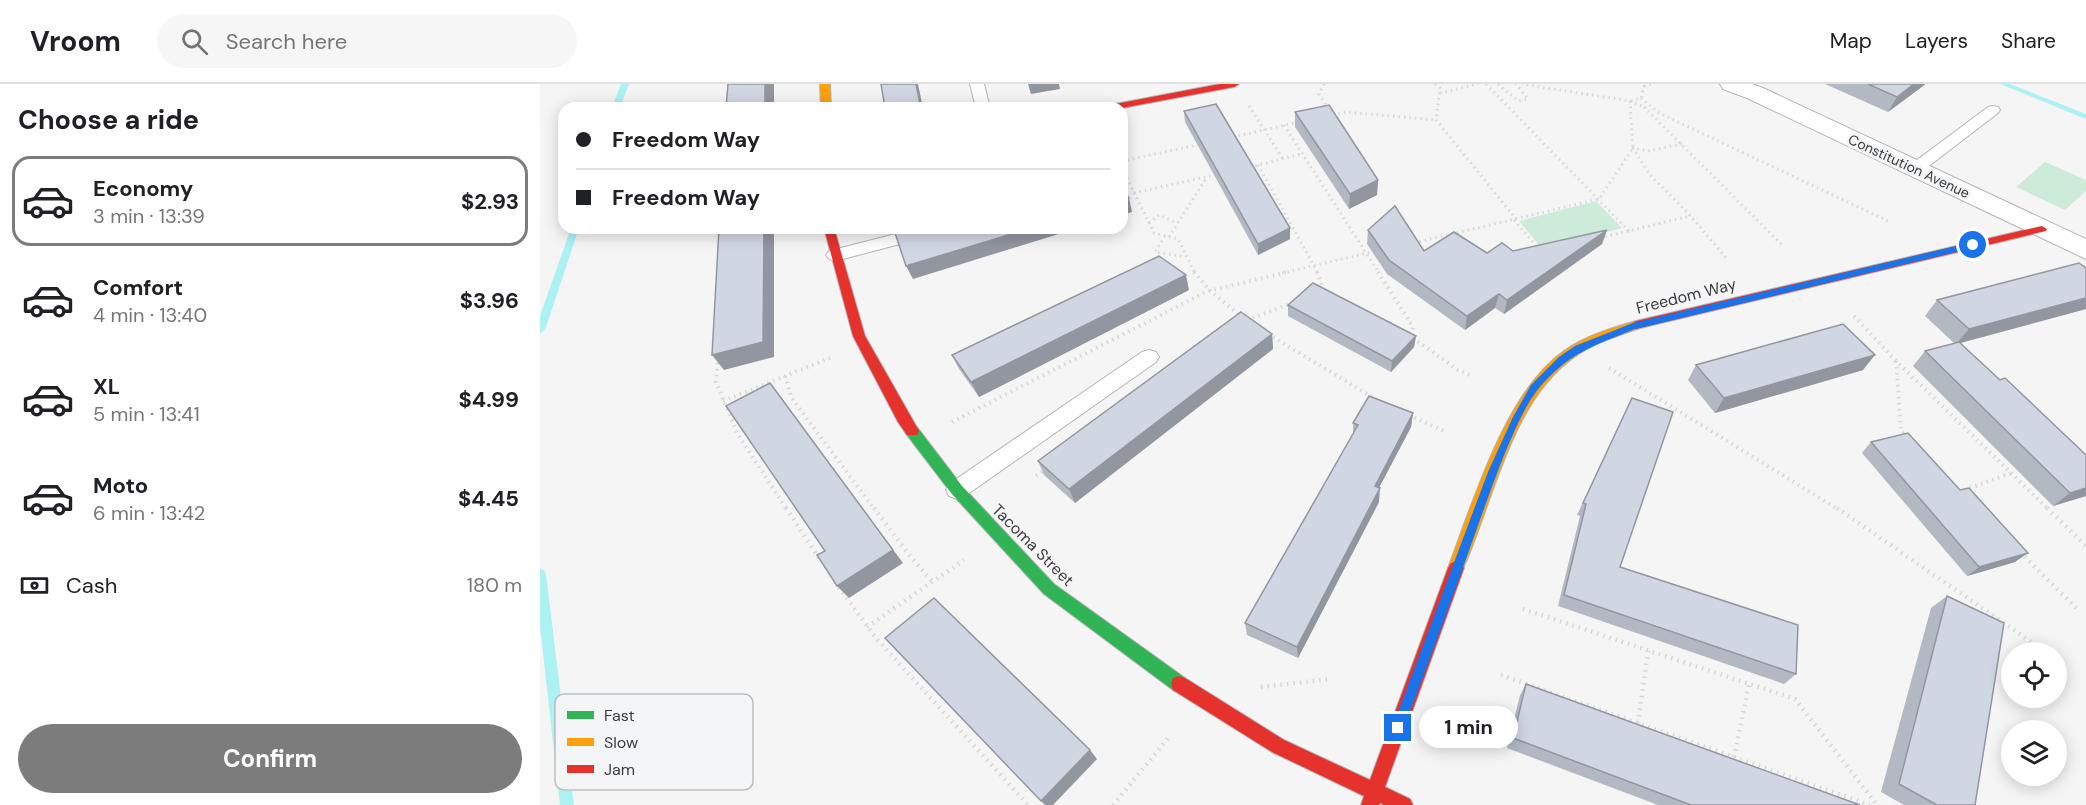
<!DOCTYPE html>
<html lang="en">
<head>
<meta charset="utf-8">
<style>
  :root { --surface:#fff; --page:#f6f6f6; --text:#202124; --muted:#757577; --line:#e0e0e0; --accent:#7c7c7d }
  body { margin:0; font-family:"DM Sans",sans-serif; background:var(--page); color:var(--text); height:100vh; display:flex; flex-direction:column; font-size:22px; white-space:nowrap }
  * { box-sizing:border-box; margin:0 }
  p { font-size:20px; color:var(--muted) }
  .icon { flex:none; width:33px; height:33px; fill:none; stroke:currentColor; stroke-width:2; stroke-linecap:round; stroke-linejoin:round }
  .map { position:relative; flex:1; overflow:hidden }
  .details { display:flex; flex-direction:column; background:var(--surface); width:540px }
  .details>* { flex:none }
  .banner { position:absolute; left:18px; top:18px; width:570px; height:132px; border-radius:18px; box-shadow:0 3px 15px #0003; display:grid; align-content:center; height:132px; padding:0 18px; background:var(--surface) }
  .tools { position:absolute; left:1461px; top:558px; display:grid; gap:12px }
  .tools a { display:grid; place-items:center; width:66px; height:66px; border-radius:50%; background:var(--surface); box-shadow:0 3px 15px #0003; font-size:30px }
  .end { position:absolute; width:27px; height:27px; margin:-14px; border:8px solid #1a73e8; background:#fff; box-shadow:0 0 0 3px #fff }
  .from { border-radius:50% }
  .bubble { position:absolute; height:42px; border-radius:21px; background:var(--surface); box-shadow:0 3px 15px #0003; font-size:20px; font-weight:700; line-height:42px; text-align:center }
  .banner b { display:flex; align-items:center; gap:21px; height:57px; font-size:22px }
  .banner b+b { border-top:2px solid var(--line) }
  .banner i { width:15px; height:15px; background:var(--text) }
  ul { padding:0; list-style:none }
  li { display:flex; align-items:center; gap:18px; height:90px; margin:0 12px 9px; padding:0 6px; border:3px solid transparent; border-radius:18px }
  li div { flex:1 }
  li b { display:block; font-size:22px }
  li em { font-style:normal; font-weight:700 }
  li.current { border-color:var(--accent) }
  li>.icon { width:54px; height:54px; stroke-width:1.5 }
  h2 { padding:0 18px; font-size:27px; line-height:72px }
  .pay { display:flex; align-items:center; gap:15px; height:66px; padding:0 18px; font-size:22px }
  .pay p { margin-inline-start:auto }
  .button { display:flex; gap:12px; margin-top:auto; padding:12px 18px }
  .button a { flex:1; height:69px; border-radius:36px; background:var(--accent); color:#fff; font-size:24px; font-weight:700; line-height:69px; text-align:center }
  header { display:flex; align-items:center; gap:36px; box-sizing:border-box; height:84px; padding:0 30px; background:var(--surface); border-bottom:2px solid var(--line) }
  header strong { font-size:28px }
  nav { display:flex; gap:33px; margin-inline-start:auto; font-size:21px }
  .search { width:420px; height:54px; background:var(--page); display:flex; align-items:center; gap:15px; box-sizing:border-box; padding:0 21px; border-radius:33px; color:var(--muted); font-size:22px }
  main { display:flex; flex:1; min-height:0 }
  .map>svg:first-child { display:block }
</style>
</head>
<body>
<header>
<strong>Vroom</strong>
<div class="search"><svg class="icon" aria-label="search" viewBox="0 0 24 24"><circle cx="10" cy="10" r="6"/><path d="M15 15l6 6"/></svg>Search here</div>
<nav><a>Map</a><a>Layers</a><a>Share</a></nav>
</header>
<main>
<section class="details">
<h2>Choose a ride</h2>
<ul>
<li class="current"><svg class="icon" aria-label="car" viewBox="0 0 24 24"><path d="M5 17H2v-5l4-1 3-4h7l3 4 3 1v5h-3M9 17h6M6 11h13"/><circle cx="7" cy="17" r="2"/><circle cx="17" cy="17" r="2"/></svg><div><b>Economy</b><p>3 min · 13:39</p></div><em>$2.93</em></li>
<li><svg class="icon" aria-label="car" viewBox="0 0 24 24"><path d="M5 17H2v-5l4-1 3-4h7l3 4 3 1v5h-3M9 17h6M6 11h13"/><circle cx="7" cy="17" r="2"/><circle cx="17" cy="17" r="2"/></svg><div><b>Comfort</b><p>4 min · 13:40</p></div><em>$3.96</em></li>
<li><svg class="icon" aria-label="car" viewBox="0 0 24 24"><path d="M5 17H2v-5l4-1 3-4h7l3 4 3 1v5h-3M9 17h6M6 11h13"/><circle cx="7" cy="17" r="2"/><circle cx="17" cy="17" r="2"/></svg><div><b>XL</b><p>5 min · 13:41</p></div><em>$4.99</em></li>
<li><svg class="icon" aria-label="car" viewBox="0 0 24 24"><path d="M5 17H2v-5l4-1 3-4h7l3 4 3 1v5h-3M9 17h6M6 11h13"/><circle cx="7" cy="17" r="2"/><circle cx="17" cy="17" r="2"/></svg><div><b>Moto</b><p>6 min · 13:42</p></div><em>$4.45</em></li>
</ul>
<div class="pay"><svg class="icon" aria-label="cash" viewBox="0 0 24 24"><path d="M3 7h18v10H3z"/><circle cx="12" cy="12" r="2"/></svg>Cash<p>180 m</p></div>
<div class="button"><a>Confirm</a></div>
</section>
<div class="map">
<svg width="1546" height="721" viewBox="0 0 1546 721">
  <rect width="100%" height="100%" fill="#f5f5f6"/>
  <!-- green -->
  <g fill="#ccebd8">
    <path d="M1505,78L1546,96V107L1525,126L1476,103Z"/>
    <path d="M1056,117L1082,144L1002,165L979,137Z"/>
  </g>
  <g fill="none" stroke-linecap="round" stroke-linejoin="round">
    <!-- stream -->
    <g fill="#acf2f3" fill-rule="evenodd">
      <path d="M81,0H89L80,24H72Z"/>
      <path d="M1460,0H1470L1546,30V35Z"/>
      <path d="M31,144H39L5,246L0,249V232Z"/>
      <path d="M0,485L4,486L6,490L34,721H20L0,542Z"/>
    </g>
    <!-- lane casing -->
    <g stroke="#b5b5b5" stroke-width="2">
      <g id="lane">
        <path d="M430,0H444L450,24H436Z"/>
        <path d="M1453,22L1458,23L1460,26L1458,29L1381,88H1369L1367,85L1369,82L1448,23Z"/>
        <path d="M379,144H408L406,148L295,177L289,175L286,171L289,167Z"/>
        <path d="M609,266L616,268L619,273L616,278L425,412L417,415L409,412L406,406L409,400L602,268Z"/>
      </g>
    </g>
    <!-- street casing -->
    <g stroke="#b5b5b5" stroke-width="2">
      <path id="street" d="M1180,0H1212L1223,4L1546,155V175L1207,14L1183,5Z"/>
    </g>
    <!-- fast casing -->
    <g stroke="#b5b5b5" stroke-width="2">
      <path id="fast" d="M372,342L377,343L422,402L514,500L645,594L647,600L645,606L639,608L633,606L504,510L412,410L367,351L365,347L367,343Z"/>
    </g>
    <!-- slow casing -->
    <g stroke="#b5b5b5" stroke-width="2">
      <g id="slow">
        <path d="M280,0H290L291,24H281Z"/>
        <path d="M1096,237L1102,241L1100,244C1077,252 1053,259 1033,274C969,320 953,421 921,489L916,491L911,489L908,484C933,419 965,308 1024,267C1045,252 1072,244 1096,237Z"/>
      </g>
    </g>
    <!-- jam casing -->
    <g stroke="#b5b5b5" stroke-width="2">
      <g id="jam">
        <path d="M680,0H699L694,3L582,24H565L570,21Z"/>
        <path d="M1502,142L1507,145L1506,147L1096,245L1090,241L1096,237Z"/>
        <path d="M284,144H294L325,252L379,347L377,351H367L358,338L313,252Z"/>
        <path d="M916,477L921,479L924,484L845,703L870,715L873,721H844L840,719L839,721H821L824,712L732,668L633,606L631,600L633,594L639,592L645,594L744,656L830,696L908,484L911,479Z"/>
      </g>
    </g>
    <!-- path-far2 -->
    <g stroke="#d7d7d8" stroke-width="3" stroke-dasharray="1.5 4" stroke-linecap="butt">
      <path d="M784,0L779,10L789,25"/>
      <path d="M895,0L900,4L896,36L976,135"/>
      <path d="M946,0L1089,147"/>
      <path d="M958,0L978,17L988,15L976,0"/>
      <path d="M1104,2L1111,0"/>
      <path d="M900,9L938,0"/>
      <path d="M1101,14L1119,29L1350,138"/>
      <path d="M1090,17L1106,24"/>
      <path d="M1091,17L1101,14L1104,2L1102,0"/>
      <path d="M709,22L743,75"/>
      <path d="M1104,23L1244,163"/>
      <path d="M793,31L806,28L896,36"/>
      <path d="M744,41L839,189"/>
      <path d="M693,53L759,38"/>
      <path d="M1142,60L1108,67L1093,64L1110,91L1148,129L1188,176"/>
      <path d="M582,77L662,60"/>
      <path d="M718,81L778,189"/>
      <path d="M710,83L761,70"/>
      <path d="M582,84L614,149L638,155L655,189"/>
      <path d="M594,109L679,90"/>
      <path d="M974,136L997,163"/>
      <path d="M609,139L619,131L637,139"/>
      <path d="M625,152L615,168L645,173"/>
      <path d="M629,153L667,93"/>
      <path d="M1060,154L1150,132"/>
      <path d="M874,159L1059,115L1093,64L1090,17L982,0"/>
      <path d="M742,189L837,167"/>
    </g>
    <!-- path-far1 -->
    <g stroke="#d7d7d8" stroke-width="4" stroke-dasharray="1.5 4.5" stroke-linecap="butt">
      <path d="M654,188L671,208L702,233"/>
      <path d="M777,188L784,207"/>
      <path d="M838,188L873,243L872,253"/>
      <path d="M1314,232L1356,277L1509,426"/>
      <path d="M707,236L750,220"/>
      <path d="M728,250L837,316"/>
      <path d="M873,254L918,286L932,292"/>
      <path d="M178,273L176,298L197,349L247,426"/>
      <path d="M1356,277L1361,347L1367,353"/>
      <path d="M1069,284L1299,426"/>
      <path d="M245,292L251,313L335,426"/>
      <path d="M183,317L290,274"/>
      <path d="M869,331L906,348"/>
      <path d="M412,338L668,207L748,188"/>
      <path d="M496,392L506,385"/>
      <path d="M1424,406L1472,389"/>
    </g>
    <!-- path -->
    <g stroke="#d7d7d8" stroke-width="4.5" stroke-dasharray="1.5 5" stroke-linecap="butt">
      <path d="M246,424L279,474"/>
      <path d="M334,424L373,476L393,498"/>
      <path d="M1297,424L1506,568"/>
      <path d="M1507,424L1546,462"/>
      <path d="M1480,468L1539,527"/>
      <path d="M295,498L336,554L488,721"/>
      <path d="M983,525L1255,615L1337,721"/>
      <path d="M327,543L424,476"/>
      <path d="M961,591L1330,721"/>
      <path d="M721,603L791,595"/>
      <path d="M1098,639L1108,567"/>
      <path d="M1194,673L1209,600"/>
      <path d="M573,721L630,652"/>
    </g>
    <!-- lane -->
    <use href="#lane" fill="#fefefe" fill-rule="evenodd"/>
    <!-- street -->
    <use href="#street" fill="#fefefe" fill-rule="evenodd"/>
    <!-- fast -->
    <use href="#fast" fill="#30b455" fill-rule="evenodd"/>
    <!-- slow -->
    <use href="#slow" fill="#ff9f0a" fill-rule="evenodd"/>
    <!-- jam -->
    <use href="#jam" fill="#e5322d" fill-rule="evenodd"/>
  </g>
  <!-- wall -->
  <g fill="#b3b9c3">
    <path d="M1285,0H1385L1383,2L1348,28Z"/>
    <path d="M644,27L750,155L718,171L645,38Z"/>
    <path d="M755,28L838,96L837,111L809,125L755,43Z"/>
    <path d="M828,146L884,167L947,169L973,167L1067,146L1062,160L964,230L955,224L925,246L847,190L827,160Z"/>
    <path d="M1546,184V225L1421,259L1546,412L1513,422L1373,282L1385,267L1414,259L1385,232L1397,216Z"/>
    <path d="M649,206L439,313L419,285L412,271Z"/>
    <path d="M748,221L876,252L874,263L851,288L748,232Z"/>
    <path d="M732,250L733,265L535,419L504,391L498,377Z"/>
    <path d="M1156,281L1323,286L1175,329L1148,296Z"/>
    <path d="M1092,314L1080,483L1256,590L1244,600L1018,522L1040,432L1037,431Z"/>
    <path d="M873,329L871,343L839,404V418L758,574L707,551L705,539L813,351V339Z"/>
    <path d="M1331,358L1475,478L1427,492L1322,369Z"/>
    <path d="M1407,512L1435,721H1364L1341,708L1391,524Z"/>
    <path d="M986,600L1320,721H1118L967,664L980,611Z"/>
  </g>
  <!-- shaded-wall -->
  <g fill="#92969f">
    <rect x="225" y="0" width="9" height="24"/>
    <path d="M376,0H378L383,24H359Z"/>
    <path d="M488,0H519L520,5L491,10Z"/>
    <path d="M1374,0H1385L1383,2L1348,28L1357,13Z"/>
    <path d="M838,96L837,111L809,125L810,110Z"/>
    <path d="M589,114L592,128L582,131V116Z"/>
    <path d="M224,144H234V273L184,286L172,271Z"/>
    <path d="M355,144H370L357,147Z"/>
    <path d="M491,144H538L373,195L366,182Z"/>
    <path d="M750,144V155L718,171V160Z"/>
    <path d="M1067,146L1062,160L964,230L967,216Z"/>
    <path d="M646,191L649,206L439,313L431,298Z"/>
    <path d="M959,210L955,224L925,246L927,232Z"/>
    <path d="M1546,214V225L1416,260L1429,245Z"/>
    <path d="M732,250L733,265L535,419L529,405Z"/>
    <path d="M876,252L874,263L851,288L852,277Z"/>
    <path d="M1335,271L1323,286L1175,329L1184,314Z"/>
    <path d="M230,299L363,479L309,514L297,502Z"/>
    <path d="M873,329L871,343L833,415L835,402Z"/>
    <path d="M840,404L839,418L758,574L757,563Z"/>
    <path d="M1546,404V412L1513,422L1530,409Z"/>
    <path d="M1488,469L1475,478L1427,492L1439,483Z"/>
    <path d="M550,666L557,675L513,721H505L501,717Z"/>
  </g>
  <!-- building -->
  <g fill="#d0d7e3" stroke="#92969f" stroke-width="1.5">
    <path d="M188,0H225V24H186Z"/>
    <path d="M341,0H376L380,20L359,24H345Z"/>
    <path d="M1328,0H1374L1357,13Z"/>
    <path d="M676,20L750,144L718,160L644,27Z"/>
    <path d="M789,21L838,96L810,110L755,28Z"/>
    <path d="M582,103L589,114L582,116Z"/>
    <path d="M855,122L884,167L914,148L947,169L962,159L973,167L1067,146L967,216L959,210L927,232L849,176L828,146Z"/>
    <path d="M179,144H224L223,258L172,271Z"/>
    <path d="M373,144H491L366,182L355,149Z"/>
    <path d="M619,172L646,191L431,298L412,271Z"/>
    <path d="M1539,179L1546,184V214L1429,245L1397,216Z"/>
    <path d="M773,199L876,252L852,277L748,221Z"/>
    <path d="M701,228L732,250L529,405L498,377Z"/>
    <path d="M1303,240L1335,271L1184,314L1156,281Z"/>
    <path d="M1419,258L1460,296L1465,294L1546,371V404L1530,409L1385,267Z"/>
    <path d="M230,299L353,466L297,502L277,471L285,467L186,322Z"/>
    <path d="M829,312L873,329L835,402L840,404L757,563L705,539L818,341L813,339Z"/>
    <path d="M1092,314L1133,328L1080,483L1258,541L1256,590L1024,511L1046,420L1043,419Z"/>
    <path d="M1368,349L1420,406L1429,404L1488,469L1439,483L1331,358Z"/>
    <path d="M1407,512L1464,539L1435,721H1397L1359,700Z"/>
    <path d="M394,514L550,666L501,717L345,554Z"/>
    <path d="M986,600L1320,721H1151L973,654Z"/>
  </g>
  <!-- route -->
  <path fill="#1a73e8" d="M1433,158L1436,159V163L1095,245C1053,262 1030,268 999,304C976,332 954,398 941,433C916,504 890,574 864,644L858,650L854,648L852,644L948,388L973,333L991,301L1019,273L1035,262L1093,239Z"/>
  <g text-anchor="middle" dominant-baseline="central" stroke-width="6" stroke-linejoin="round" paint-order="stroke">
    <!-- far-street labels -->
    <g font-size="14" fill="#3b3b3c" stroke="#f4f5f7">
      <text transform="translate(1369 82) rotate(25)">Constitution Avenue</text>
    </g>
    <!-- street labels -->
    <g font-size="16" fill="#3b3b3c" stroke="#f4f5f7">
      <text transform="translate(1146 212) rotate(-14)">Freedom Way</text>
      <text transform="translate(493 461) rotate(45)">Tacoma Street</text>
    </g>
  </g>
  <!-- legend -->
  <rect x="15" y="610" width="198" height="96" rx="9" fill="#f4f5f7" stroke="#bcbdbf" stroke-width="1.5"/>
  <rect x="27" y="627" width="27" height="8" fill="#30b455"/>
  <rect x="27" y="654" width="27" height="8" fill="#ff9f0a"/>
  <rect x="27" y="681" width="27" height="8" fill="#e5322d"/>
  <g font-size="16" fill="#3b3b3c">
    <text x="64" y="637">Fast</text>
    <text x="64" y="664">Slow</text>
    <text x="64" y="691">Jam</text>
  </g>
</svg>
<div class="tools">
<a><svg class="icon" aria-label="locate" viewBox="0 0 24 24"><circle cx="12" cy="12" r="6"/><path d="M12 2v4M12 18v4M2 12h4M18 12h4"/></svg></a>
<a><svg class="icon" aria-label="layers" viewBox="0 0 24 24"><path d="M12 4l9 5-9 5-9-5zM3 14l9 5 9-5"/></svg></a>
</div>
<i class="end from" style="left:1433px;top:161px"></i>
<i class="end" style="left:858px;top:644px"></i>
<div class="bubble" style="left:879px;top:622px;width:99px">1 min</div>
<div class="banner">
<b><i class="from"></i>Freedom Way</b>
<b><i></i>Freedom Way</b>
</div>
</div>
</main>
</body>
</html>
